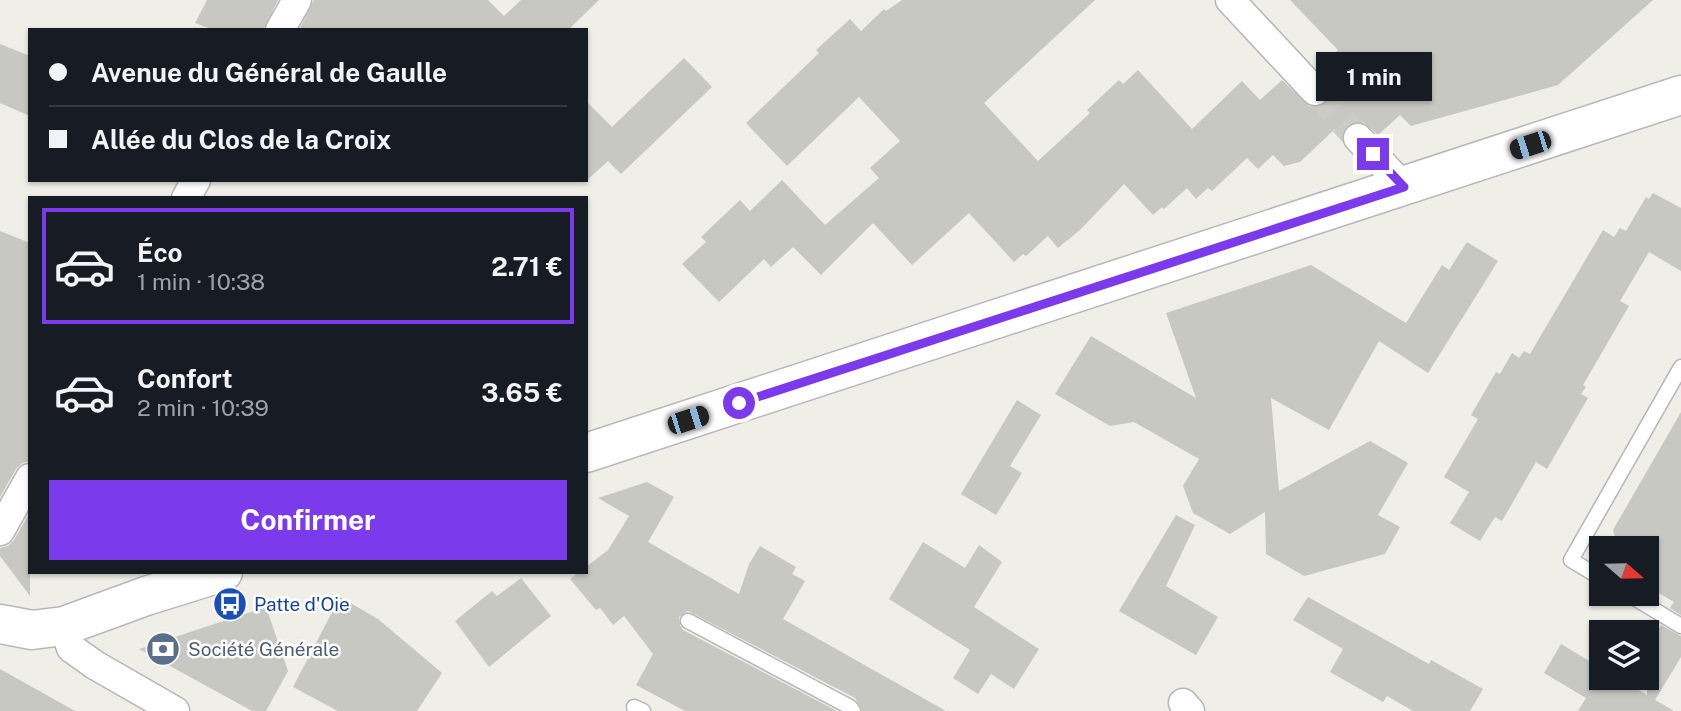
<!DOCTYPE html>
<html lang="fr">
<head>
<meta charset="utf-8">
<style>
  :root { --surface:#171b24; --page:#242831; --text:#f1f3f6; --muted:#9ea1a6; --line:#363941; --accent:#7c3aed }
  body { margin:0; font-family:"Public Sans",sans-serif; background:var(--page); color:var(--text); height:100vh; display:flex; flex-direction:column; font-size:26px; white-space:nowrap }
  * { box-sizing:border-box; margin:0 }
  p { font-size:23px; color:var(--muted) }
  .icon { flex:none; width:38px; height:38px; fill:none; stroke:currentColor; stroke-width:2; stroke-linecap:round; stroke-linejoin:round }
  .map { position:relative; flex:1; overflow:hidden }
  .details { position:absolute; left:28px; top:196px; width:560px; height:378px; display:flex; flex-direction:column; background:var(--surface); border-radius:0px; box-shadow:0 2px 5px #0004 }
  .details>* { flex:none }
  .hud { position:absolute; left:28px; top:28px; width:560px; height:154px; border-radius:0px; box-shadow:0 2px 5px #0004; display:grid; align-content:center; height:154px; padding:0 21px; background:var(--surface) }
  .needle { width:46px; rotate:110deg }
  .controls { position:absolute; left:1589px; top:536px; display:grid; gap:14px }
  .controls a { display:grid; place-items:center; width:70px; height:70px; border-radius:0px; background:var(--surface); box-shadow:0 2px 5px #0004; font-size:35px }
  .end { position:absolute; width:32px; height:32px; margin:-16px; border:9px solid #7c3aed; background:#fff; box-shadow:0 0 0 4px #fff }
  .from { border-radius:50% }
  .bubble { position:absolute; height:49px; border-radius:0px; background:var(--surface); box-shadow:0 2px 5px #0004; font-size:23px; font-weight:700; line-height:49px; text-align:center }
  .car { position:absolute; width:21px; height:42px; margin:-21px -10px; border-radius:9px; box-shadow:0 0 5px 2px #0007; background:linear-gradient(#222 24%,#8ab4d8 0 40%,#222 0 76%,#8ab4d8 0 86%,#222 0) }
  .hud b { display:flex; align-items:center; gap:24px; height:66px; font-size:26px }
  .hud b+b { border-top:2px solid var(--line) }
  .hud i { width:18px; height:18px; background:var(--text) }
  ul { padding:12px 0 0; list-style:none }
  li { display:flex; align-items:center; gap:21px; height:116px; margin:0 14px 10px; padding:0 7px; border:4px solid transparent; border-radius:0px }
  li div { flex:1 }
  li b { display:block; font-size:26px }
  li em { font-style:normal; font-weight:700 }
  li.selected { border-color:var(--accent) }
  li>.icon { width:63px; height:63px; stroke-width:1.5 }
  .action { display:flex; gap:14px; margin-top:auto; padding:14px 21px }
  .action a { flex:1; height:80px; border-radius:0px; background:var(--accent); color:#fff; font-size:28px; font-weight:700; line-height:80px; text-align:center }
  .map>svg:first-child { display:block }
</style>
</head>
<body>
<div class="map">
<svg width="1681" height="711" viewBox="0 0 1681 711">
  <rect width="100%" height="100%" fill="#efeee7"/>
  <!-- building -->
  <g fill="#c7c8c2">
    <path d="M207,0H278L263,30H214L195,23Z"/>
    <path d="M314,0H488L504,16L521,0H599L568,30H299Z"/>
    <path d="M902,0H1095L984,103L1038,161L1090,113L1087,110L1119,80L1123,84L1138,70L1192,129L1242,81L1260,100L1282,80L1310,107H1318L1326,104L1331,95V87L1318,69L1338,50L1290,0H1653L1558,85L1411,126L1400,115L1378,135L1363,122H1354L1346,126L1342,136L1335,129L1300,162L1284,166L1273,155L1258,169L1247,158L1212,191L1208,188L1196,199L1187,188L1164,209L1162,207L1153,215L1124,184L1080,230L1058,248L1048,236L1026,256L1023,254L1014,262L969,213L912,265L873,223L821,275L793,247L771,267L764,259L719,302L682,264L706,242L701,237L740,200L750,211L782,180L825,225L879,178L870,168L900,141L859,97L787,166L746,123L819,53L816,50L850,19L861,31L884,9L886,11Z"/>
    <path d="M0,44L30,56V116L0,103Z"/>
    <path d="M684,58L712,87L621,174L608,161L586,181V101L612,127Z"/>
    <path d="M1653,193L1681,208V271L1649,252L1620,301L1629,306L1583,385L1586,387L1581,394L1588,398L1547,469L1536,462L1502,521L1495,517L1480,541L1450,523L1469,492L1444,477L1478,419L1471,415L1496,372L1500,374L1512,353L1519,358L1524,351L1530,354L1603,230L1614,237L1620,228L1626,231L1646,197L1649,199Z"/>
    <path d="M0,231L30,243V461L22,463L16,469L0,497Z"/>
    <path d="M1467,242L1498,261L1428,373L1379,341L1329,430L1271,398L1279,491L1370,441L1408,463L1378,515L1400,527L1385,554L1304,576L1266,554L1265,512L1230,534L1193,513L1183,486L1199,459L1134,422L1110,426L1055,394L1091,336L1196,398L1166,313L1311,265L1406,323L1442,265L1449,270Z"/>
    <path d="M1017,400L1041,415L1010,466L1022,473L996,515L961,494Z"/>
    <path d="M1681,412V615L1670,608L1674,602L1647,586V548H1618L1613,530Z"/>
    <path d="M647,482L674,497L648,542L739,594L749,564L760,546L796,567L792,574L805,581L783,619L946,711H862L855,698L688,611L679,617L680,625L683,630L837,711H685L636,685L653,654L624,616L613,625L600,608L596,610L570,579L579,572H586V567L608,550L629,516L598,498Z"/>
    <path d="M30,512V596L0,556V548L8,546L14,540Z"/>
    <path d="M1176,515L1195,525L1166,586L1218,617L1196,655L1119,611Z"/>
    <path d="M923,542L965,568L979,545L1002,562L974,607L1039,649L1014,689L991,674L978,694L953,678L970,650L889,599Z"/>
    <path d="M521,578L551,616L489,667L455,621L492,591L497,596Z"/>
    <path d="M340,597L378,619L442,673L417,711H338L293,687Z"/>
    <path d="M1308,597L1429,664L1431,660L1483,689L1470,711H1413L1387,696L1383,702L1330,672L1343,649L1293,620Z"/>
    <path d="M266,607L288,671L266,711H252L139,649Z"/>
    <path d="M1661,625L1681,636V657L1655,700L1674,711H1578L1586,698L1544,673L1561,644L1601,668V677H1617L1647,695V653Z"/>
    <path d="M0,669L75,711H0Z"/>
  </g>
  <g fill="none" stroke-linecap="round" stroke-linejoin="round">
    <!-- street-tunnel -->
    <path stroke="#cbcbc7" stroke-width="28" stroke-dasharray="28 14" stroke-linecap="butt" d="M1315,91L1358,138"/>
    <!-- lane casing -->
    <g stroke="#b4b6ba" stroke-width="17">
      <g id="lane">
        <path d="M1601,578L1571,560L1681,367"/>
        <path d="M1626,593L1681,626"/>
        <path d="M688,621L850,707L853,711"/>
        <path d="M634,707L643,711"/>
      </g>
    </g>
    <!-- street casing -->
    <g stroke="#b4b6ba" stroke-width="31">
      <g id="street">
        <path d="M1230,0L1315,91"/>
        <path d="M280,30L297,0"/>
        <path d="M1358,138L1404,187"/>
        <path d="M186,198L196,180"/>
        <path d="M0,531L30,478"/>
        <path d="M64,626L71,648L95,665L175,711"/>
        <path d="M1183,703L1190,711"/>
      </g>
    </g>
    <!-- secondary casing -->
    <g stroke="#b6b8bd" stroke-width="41">
      <g id="secondary">
        <path d="M586,453L1681,95"/>
        <path d="M0,624L32,630L64,626L146,596L223,572"/>
      </g>
    </g>
    <!-- lane -->
    <use href="#lane" stroke="#fff" stroke-width="14"/>
    <!-- street -->
    <use href="#street" stroke="#fff" stroke-width="28"/>
    <!-- secondary -->
    <use href="#secondary" stroke="#fff" stroke-width="38"/>
  </g>
  <g fill="none" stroke-linecap="round" stroke-linejoin="round">
    <!-- route -->
    <path stroke="#7c3aed" stroke-width="9" d="M739,403L1404,187L1373,154"/>
  </g>
  <!-- icons -->
  <defs>
    <g id="bus-disc" transform="scale(1.75)"><circle r="9.5" fill="#1a4fb4" stroke="#fff"/><path d="M-5-6H5V4H4V6H2V4H-2V6H-4V4H-5ZM-3.5-4V0h7V-4ZM-3.5 1.2v1.5H-2V1.2ZM2 1.2v1.5H3.5V1.2Z" fill="#fff"/></g>
    <g id="bank-disc" transform="scale(1.75)"><circle r="9.5" fill="#5c6f8a" stroke="#fff"/><path d="M-6-4H6V4H-6ZM0-2.3a2.3 2.3 0 1 0 0 4.6a2.3 2.3 0 1 0 0-4.6Z" fill="#fff"/></g>
  </defs>
  <g fill-rule="evenodd">
    <use href="#bus-disc" x="230" y="604"/>
    <use href="#bank-disc" x="163" y="649"/>
  </g>
  <g text-anchor="middle" dominant-baseline="central" stroke-width="5" stroke-linejoin="round" paint-order="stroke">
    <!-- transit labels -->
    <g font-size="19" fill="#164399" stroke="#fff" text-anchor="start">
      <text x="254" y="604">Patte d'Oie</text>
    </g>
    <!-- service labels -->
    <g font-size="19" fill="#4e5e75" stroke="#fff" text-anchor="start">
      <text x="188" y="649">Société Générale</text>
    </g>
  </g>
</svg>
<div class="controls">
<a><svg class="needle" viewBox="-14 -14 28 28"><path d="M0-13l5 13h-10z" fill="#e53935"/><path d="M0 13l5-13h-10z" fill="#9ea1a6"/></svg></a>
<a><svg class="icon" aria-label="layers" viewBox="0 0 24 24"><path d="M12 4l9 5-9 5-9-5zM3 14l9 5 9-5"/></svg></a>
</div>
<i class="end from" style="left:739px;top:403px"></i>
<i class="end" style="left:1373px;top:154px"></i>
<div class="bubble" style="left:1316px;top:52px;width:116px">1 min</div>
<i class="car" style="left:1530px;top:145px;rotate:252deg"></i>
<i class="car" style="left:688px;top:420px;rotate:72deg"></i>
<div class="hud">
<b><i class="from"></i>Avenue du Général de Gaulle</b>
<b><i></i>Allée du Clos de la Croix</b>
</div>
<section class="details">
<ul>
<li class="selected"><svg class="icon" aria-label="car" viewBox="0 0 24 24"><path d="M5 17H2v-5l4-1 3-4h7l3 4 3 1v5h-3M9 17h6M6 11h13"/><circle cx="7" cy="17" r="2"/><circle cx="17" cy="17" r="2"/></svg><div><b>Éco</b><p>1 min · 10:38</p></div><em>2.71 €</em></li>
<li><svg class="icon" aria-label="car" viewBox="0 0 24 24"><path d="M5 17H2v-5l4-1 3-4h7l3 4 3 1v5h-3M9 17h6M6 11h13"/><circle cx="7" cy="17" r="2"/><circle cx="17" cy="17" r="2"/></svg><div><b>Confort</b><p>2 min · 10:39</p></div><em>3.65 €</em></li>
</ul>
<div class="action"><a>Confirmer</a></div>
</section>
</div>
</body>
</html>
